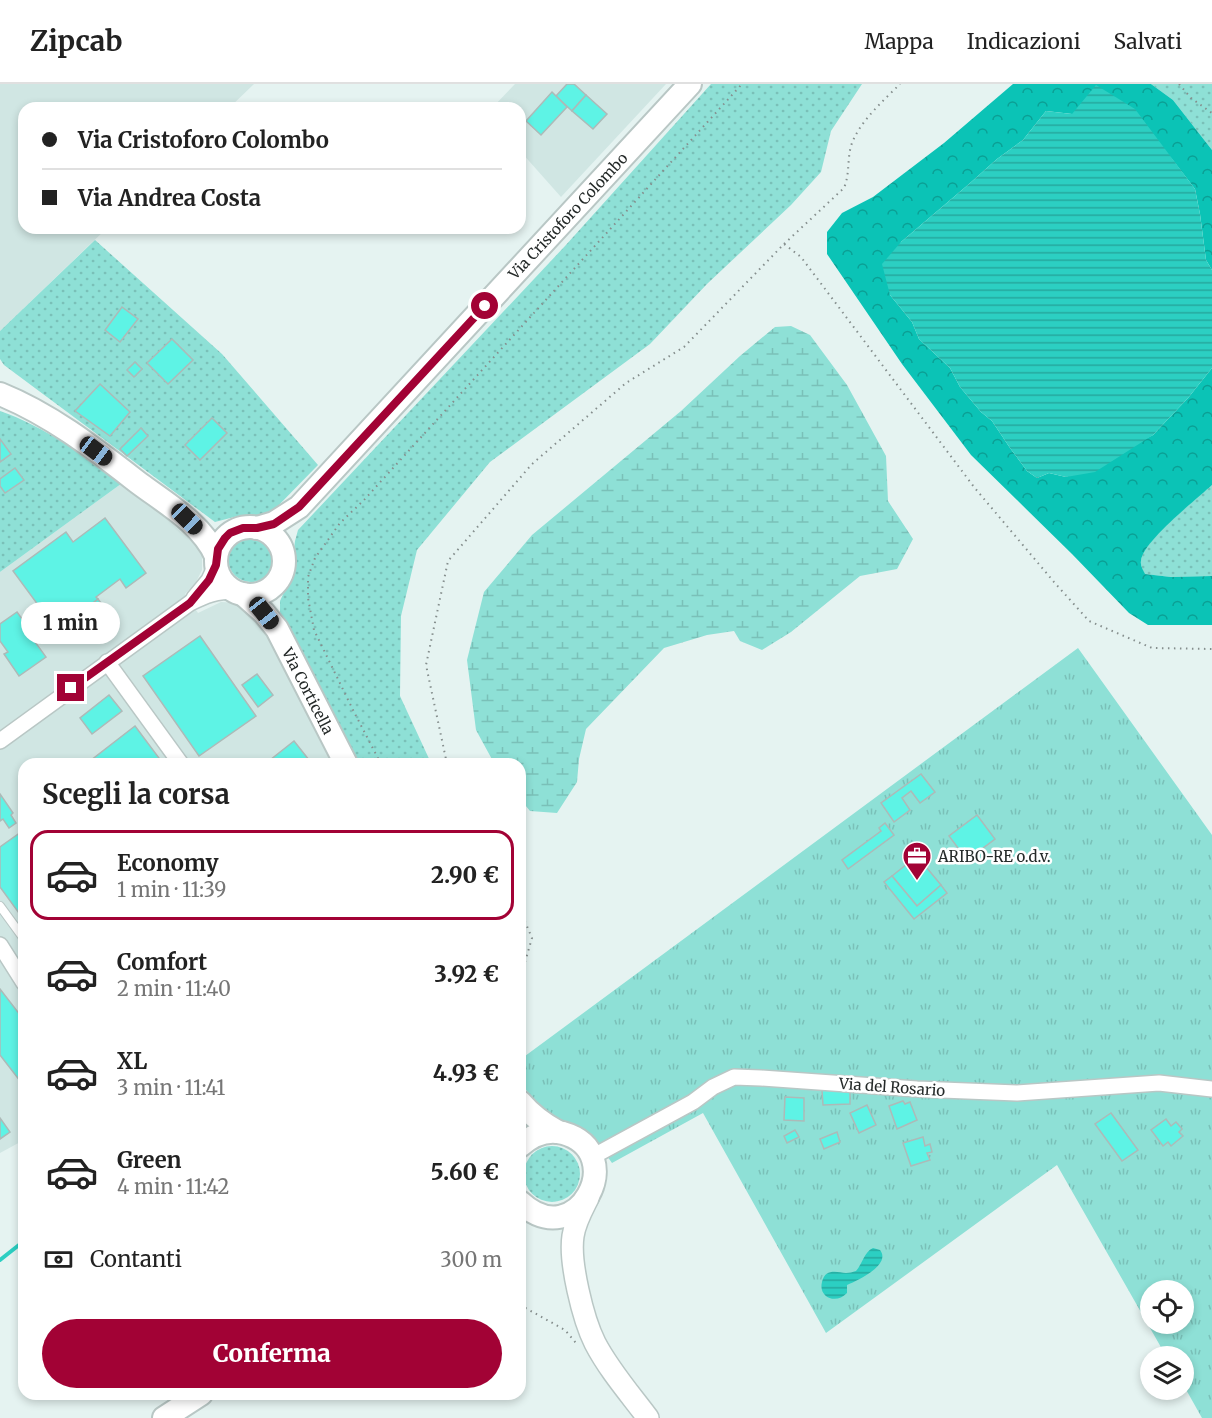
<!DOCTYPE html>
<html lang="it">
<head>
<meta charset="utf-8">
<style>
  :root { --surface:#fff; --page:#f2f2f2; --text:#222; --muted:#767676; --line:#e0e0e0; --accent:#a20235 }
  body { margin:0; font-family:Merriweather,serif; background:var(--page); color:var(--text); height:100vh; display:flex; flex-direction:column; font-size:22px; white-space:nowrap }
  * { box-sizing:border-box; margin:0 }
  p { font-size:20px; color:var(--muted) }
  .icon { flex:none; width:33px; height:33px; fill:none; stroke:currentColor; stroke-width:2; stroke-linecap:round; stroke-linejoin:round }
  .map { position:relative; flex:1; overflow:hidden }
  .side { position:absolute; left:18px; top:674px; width:508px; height:642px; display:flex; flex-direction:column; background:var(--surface); border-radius:18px; box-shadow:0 3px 9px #0003 }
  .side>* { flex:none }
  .top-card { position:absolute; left:18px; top:18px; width:508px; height:132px; border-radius:18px; box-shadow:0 3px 9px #0003; display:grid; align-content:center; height:132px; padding:0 24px; background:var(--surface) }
  .controls { position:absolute; left:1140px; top:1196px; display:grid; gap:12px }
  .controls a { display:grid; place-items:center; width:54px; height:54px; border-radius:50%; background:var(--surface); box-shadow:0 3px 9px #0003; font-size:30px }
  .end { position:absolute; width:27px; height:27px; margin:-14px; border:8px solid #a20235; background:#fff; box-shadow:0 0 0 3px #fff }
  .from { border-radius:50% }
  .bubble { position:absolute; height:42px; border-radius:21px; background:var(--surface); box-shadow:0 3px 9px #0003; font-size:20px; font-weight:800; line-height:42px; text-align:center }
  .car { position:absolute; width:18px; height:36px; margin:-18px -9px; border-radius:8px; box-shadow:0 0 4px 2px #0007; background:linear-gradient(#222 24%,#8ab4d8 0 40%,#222 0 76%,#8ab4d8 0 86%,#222 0) }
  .top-card b { display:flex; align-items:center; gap:21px; height:57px; font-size:22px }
  .top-card b+b { border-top:2px solid var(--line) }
  .top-card i { width:15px; height:15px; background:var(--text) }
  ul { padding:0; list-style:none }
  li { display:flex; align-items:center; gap:18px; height:90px; margin:0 12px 9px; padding:0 12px; border:3px solid transparent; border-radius:18px }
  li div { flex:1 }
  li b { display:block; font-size:22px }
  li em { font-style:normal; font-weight:800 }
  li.active { border-color:var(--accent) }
  li>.icon { width:54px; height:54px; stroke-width:1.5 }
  h2 { padding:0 24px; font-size:27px; line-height:72px }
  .pay { display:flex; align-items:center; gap:15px; height:66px; padding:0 24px; font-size:22px }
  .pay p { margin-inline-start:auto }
  .primary-button { display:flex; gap:12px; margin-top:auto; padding:12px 24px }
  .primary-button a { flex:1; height:69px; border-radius:36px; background:var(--accent); color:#fff; font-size:24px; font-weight:800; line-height:69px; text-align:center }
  header { display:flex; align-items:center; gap:36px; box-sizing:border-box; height:84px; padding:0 30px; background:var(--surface); border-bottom:2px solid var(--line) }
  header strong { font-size:28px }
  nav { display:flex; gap:33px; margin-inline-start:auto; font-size:21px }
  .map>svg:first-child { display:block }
</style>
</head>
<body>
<header>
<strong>Zipcab</strong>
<nav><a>Mappa</a><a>Indicazioni</a><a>Salvati</a></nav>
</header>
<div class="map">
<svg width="1212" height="1334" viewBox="0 0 1212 1334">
  <defs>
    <pattern id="grass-dots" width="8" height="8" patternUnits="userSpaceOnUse" patternTransform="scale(1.5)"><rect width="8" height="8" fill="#8ee0d6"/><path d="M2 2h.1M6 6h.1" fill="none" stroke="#7ac0b8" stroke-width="1.8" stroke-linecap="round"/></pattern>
    <pattern id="forest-crowns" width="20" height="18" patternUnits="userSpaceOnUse" patternTransform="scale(1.5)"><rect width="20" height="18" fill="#0bc3b6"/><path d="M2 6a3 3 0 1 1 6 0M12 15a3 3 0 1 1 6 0" fill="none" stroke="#0b9f94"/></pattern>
    <pattern id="wetland-marsh" width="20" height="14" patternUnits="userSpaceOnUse" patternTransform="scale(1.5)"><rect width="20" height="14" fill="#8ee0d6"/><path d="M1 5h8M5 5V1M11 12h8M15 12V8" fill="none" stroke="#7ac0b8"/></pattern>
    <pattern id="park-tufts" width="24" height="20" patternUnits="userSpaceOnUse" patternTransform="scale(1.5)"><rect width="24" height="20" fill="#8ee0d6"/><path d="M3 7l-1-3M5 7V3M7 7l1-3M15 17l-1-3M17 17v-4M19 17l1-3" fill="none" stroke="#7ac0b8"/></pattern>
    <pattern id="water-rules" width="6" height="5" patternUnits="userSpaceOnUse" patternTransform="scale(1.5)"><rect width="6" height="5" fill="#2ccfc2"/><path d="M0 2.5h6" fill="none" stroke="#25a89e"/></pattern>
  </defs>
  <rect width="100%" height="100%" fill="#e5f3f1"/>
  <!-- built -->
  <g fill="#d0e6e3">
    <path d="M0,0H254L229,24H24V144H107L0,247Z"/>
    <path d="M515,0H666L561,113L521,68L520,24H492Z"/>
    <path d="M125,397L202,467V486L196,498L185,510L198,529L221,518L240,519L270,552L339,679L24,680V1056L0,1069V488Z"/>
  </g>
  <!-- grass -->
  <g fill="url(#grass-dots)">
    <path d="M711,0H862L831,47L821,88L791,121L707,200L650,260L490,378L417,466L401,532L400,612L431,679H353L286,547L280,528V517L290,495L295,457L298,446L565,162Z"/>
    <path d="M1151,0H1212V66L1173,16Z"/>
    <path d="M95,156L222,270L318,381L275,425L262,432H238L215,438L4,281L0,275V247Z"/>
    <path d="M0,327C44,342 85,373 125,397L0,488Z"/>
    <path d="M1212,401V492L1171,493L1144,490C1143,486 1140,481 1141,477C1142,457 1196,415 1212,401Z"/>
    <circle cx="251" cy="475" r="23"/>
    <circle cx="552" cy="1090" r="28"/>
  </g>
  <!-- forest -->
  <path fill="url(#forest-crowns)" d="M1013,0H1151L1173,16L1212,66V186L1206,176L1200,130L1195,105L1172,75L1072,30L1046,27L1023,56L997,75L969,100L901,158L890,211L912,238L919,255L950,284L960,303L981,328L992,337L1010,364L1027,387L1037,394L1049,389L1066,393L1153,351L1188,314L1212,284V401C1197,415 1142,458 1141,477C1140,481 1143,486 1145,490L1171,493L1212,492V541H1148L1129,529L1072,470L971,371L902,280L827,170V148L842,129L873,113L944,59Z"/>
  <!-- wetland -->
  <path fill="url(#wetland-marsh)" d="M791,242L810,251L847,301L886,372L888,417L913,455L897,485L860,492L791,548L762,566L740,557L734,547L707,551L664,564L586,645L579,675L577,698L557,729L530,727L521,716L520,680L494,679L476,646L467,576L484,508L532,451L681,327L740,272L775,243Z"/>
  <!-- park -->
  <path fill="url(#park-tufts)" fill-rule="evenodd" d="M1078,564L1212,751V1334H1202L1184,1302V1272H1166L1057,1081L826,1249L703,1029L612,1079L592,1051L568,1039L544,1030L521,999V975ZM1150,1206H1184V1239H1150Z"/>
  <!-- water -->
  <g fill="url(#water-rules)">
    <path d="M1096,1L1135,25L1195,105L1200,130L1206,176L1212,186V284L1188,314L1153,351L1095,388L1066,393L1049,389L1037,394L1027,387L1010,364L992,337L981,328L960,303L950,284L919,255L912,238L890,211L882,180L901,158L969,100L997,75L1023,56L1046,27L1072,30Z"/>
    <path d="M873,1164L880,1166C882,1169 883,1171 882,1175C879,1186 857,1197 847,1201V1209C836,1221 818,1213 822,1198C825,1184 837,1188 846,1189C850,1189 852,1188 856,1187C863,1179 864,1168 873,1164Z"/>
  </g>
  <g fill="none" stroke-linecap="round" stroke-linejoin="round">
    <!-- stream -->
    <path stroke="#2ccfc2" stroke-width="4" d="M0,1176L24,1157"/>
  </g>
  <!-- building -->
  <g fill="#5ef3e5" stroke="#adbab8" stroke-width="1.5">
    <path d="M567,0H574L586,11L572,27L556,12Z"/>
    <path d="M552,8L567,23L541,51L526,37Z"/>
    <path d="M586,11L607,30L593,45L572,27Z"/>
    <path d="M122,223L138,235L120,258L105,246Z"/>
    <path d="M172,255L193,276L168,300L147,279Z"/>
    <path d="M135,278L142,285L134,293L127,286Z"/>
    <path d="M100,300L130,328L110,352L75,327Z"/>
    <path d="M212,334L227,349L200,376L185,361Z"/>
    <path d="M141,344L148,352L127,372L120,365Z"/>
    <path d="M0,355L11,370L0,378Z"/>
    <path d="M15,384L24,396L5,409L0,402V395Z"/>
    <path d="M105,434L146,489L126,504L120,495L96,513L98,515L74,534L72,530L55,544L13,487L66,448L73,458Z"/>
    <path d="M98,515L114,537L91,555L74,534Z"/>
    <path d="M17,528L33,550L30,551L46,573L19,592L4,570L8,568L0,557V540Z"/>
    <path d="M200,552L256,632L199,672L143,592Z"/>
    <path d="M257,590L273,611L258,623L242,601Z"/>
    <path d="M109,611L122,627L92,650L80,634Z"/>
    <path d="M135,642L159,674L151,680H86Z"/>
    <path d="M294,657L309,676L304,680H265Z"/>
    <path d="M921,690L935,708L920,719L911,707L902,714L910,726L894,738L881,719Z"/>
    <path d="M0,710L13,729L11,731L16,739L9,744L3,735L0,737Z"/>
    <path d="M977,731L995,755L967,776L949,752Z"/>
    <path d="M885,739L894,751L848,785L842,776L881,747L879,744Z"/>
    <path d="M24,746V836L0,803V763Z"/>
    <path d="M917,772L941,801L917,822L892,792Z"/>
    <path d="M892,792L917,822L941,801L947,809L914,835L884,798Z"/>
    <path d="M0,905L24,936V1002L0,971Z"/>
    <path d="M850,1005V1020L823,1021L822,1006Z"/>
    <path d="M785,1013L804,1014V1037L784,1036Z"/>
    <path d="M903,1017L905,1020L910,1018L917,1036L897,1045L889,1022Z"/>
    <path d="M867,1021L876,1041L859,1049L850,1029Z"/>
    <path d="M1111,1029L1138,1066L1122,1077L1095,1040Z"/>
    <path d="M0,1034L10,1048L0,1055Z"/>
    <path d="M1166,1035L1171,1042L1176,1038L1182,1045L1179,1048L1183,1052L1171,1062L1168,1058L1163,1062L1151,1046Z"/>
    <path d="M795,1046L799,1053L787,1059L784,1052Z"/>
    <path d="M837,1048L840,1058L824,1065L820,1055Z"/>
    <path d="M923,1053L925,1062L930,1060L932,1068L927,1069L930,1076L911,1082L903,1059Z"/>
  </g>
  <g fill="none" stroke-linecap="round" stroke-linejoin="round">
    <!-- lane casing -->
    <g stroke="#b9c7c5" stroke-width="10">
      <path id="lane" d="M0,822L24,855"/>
    </g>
    <!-- street casing -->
    <g stroke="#b9c7c5" stroke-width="18">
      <g id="street">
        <path d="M194,514L209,496L216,481"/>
        <path d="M107,578L181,680"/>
        <path d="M0,657L190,519C206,511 216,507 235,507"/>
        <path d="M0,861L24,899"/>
        <path d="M592,1073L693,1018L713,1003L734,993L761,994L917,1005L1017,1009L1159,999L1212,1005"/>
      </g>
    </g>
    <!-- secondary casing -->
    <g stroke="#b9c7c5" stroke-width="24">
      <path id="secondary" d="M588,1114C582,1126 575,1138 573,1152C569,1178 583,1235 595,1259C609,1286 630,1310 648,1334"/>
    </g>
    <!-- primary casing -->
    <g stroke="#b9c7c5" stroke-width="26">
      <g id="primary">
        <path d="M0,310C52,331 96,366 140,400C167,420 202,440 216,472"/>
        <circle cx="250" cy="477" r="34"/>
        <path d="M257,444L274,439L299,423L690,0"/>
        <path d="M243,510L264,529L277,545L346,680"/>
        <path d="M520,1018C532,1032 543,1040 558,1048"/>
        <path d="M520,1062C532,1051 547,1045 563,1049C631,1068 577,1172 520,1118"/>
        <path d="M164,1334L201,1310"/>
      </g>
    </g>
    <!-- path -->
    <g stroke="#858e8d" stroke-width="2" stroke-dasharray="1.5 4.5" stroke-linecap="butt">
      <path d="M1179,0L1191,14L1212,29"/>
      <path d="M784,160L844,104C850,89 847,77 851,62C858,39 883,17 900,0"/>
      <path d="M381,680L354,628L314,546L308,514V493L315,474L340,439L364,416L742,0"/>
      <path d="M447,680L426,581L448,477L532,380L626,299L684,263L784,160L801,173L974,403L1054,498L1089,537L1152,564L1212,565"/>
      <path d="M520,826L532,854L525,878L520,880"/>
      <path d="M520,1221L565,1246L576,1259"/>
    </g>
    <!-- lane -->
    <use href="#lane" stroke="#fff" stroke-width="8"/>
    <!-- street -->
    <use href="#street" stroke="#fff" stroke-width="15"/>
    <!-- secondary -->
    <use href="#secondary" stroke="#fff" stroke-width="21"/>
    <!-- primary -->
    <use href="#primary" stroke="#fff" stroke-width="22"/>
  </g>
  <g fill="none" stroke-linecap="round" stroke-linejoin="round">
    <!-- route -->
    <path stroke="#a20235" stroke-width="8" d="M71,604L190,519L209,496L216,481L218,465L225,454L230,449L243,444H257L274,440L299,423L485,222"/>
  </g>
  <!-- icons -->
  <defs>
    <g id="office-pin" transform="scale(1.5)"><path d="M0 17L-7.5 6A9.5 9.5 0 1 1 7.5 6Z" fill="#a20235" stroke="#fff"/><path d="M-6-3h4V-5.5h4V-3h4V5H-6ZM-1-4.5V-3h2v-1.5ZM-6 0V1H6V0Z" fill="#fff"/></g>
  </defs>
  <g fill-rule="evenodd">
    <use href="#office-pin" x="917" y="772"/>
  </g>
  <g text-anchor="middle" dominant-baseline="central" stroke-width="5" stroke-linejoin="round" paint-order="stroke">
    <!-- street labels -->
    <g font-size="15" fill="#252a29" stroke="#fff">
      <text transform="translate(568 132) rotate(-47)">Via Cristoforo Colombo</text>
      <text transform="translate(308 607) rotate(63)">Via Corticella</text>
      <text transform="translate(892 1003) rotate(4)">Via del Rosario</text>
    </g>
    <!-- poi labels -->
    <g font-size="15" fill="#252a29" stroke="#fff" text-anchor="start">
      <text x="938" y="772">ARIBO-RE o.d.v.</text>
    </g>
  </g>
</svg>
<div class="controls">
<a><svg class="icon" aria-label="locate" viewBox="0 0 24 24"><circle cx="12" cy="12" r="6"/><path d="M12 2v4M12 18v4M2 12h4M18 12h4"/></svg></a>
<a><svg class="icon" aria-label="layers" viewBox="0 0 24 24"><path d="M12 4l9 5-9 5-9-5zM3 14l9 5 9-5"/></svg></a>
</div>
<i class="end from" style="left:485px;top:222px"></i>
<i class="end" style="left:71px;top:604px"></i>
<div class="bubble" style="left:21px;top:518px;width:99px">1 min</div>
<i class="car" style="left:96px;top:367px;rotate:127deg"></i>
<i class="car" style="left:187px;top:435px;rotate:134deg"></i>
<i class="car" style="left:264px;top:529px;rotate:142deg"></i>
<div class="top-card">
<b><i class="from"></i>Via Cristoforo Colombo</b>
<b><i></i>Via Andrea Costa</b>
</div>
<section class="side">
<h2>Scegli la corsa</h2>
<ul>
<li class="active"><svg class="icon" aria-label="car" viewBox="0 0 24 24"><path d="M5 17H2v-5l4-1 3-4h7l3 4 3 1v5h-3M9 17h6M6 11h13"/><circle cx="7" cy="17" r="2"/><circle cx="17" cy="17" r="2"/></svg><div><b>Economy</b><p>1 min · 11:39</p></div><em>2.90 €</em></li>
<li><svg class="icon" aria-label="car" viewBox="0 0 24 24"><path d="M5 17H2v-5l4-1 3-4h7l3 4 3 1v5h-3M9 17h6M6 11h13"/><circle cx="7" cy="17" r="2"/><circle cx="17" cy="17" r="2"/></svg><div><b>Comfort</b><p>2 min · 11:40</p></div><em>3.92 €</em></li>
<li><svg class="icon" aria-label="car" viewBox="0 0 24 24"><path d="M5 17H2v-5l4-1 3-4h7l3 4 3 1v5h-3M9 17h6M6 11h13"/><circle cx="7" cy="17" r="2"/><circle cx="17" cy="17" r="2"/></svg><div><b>XL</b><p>3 min · 11:41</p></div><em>4.93 €</em></li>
<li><svg class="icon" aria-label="car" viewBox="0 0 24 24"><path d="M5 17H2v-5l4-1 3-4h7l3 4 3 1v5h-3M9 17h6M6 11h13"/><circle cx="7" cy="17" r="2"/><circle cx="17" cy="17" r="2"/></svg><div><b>Green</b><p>4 min · 11:42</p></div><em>5.60 €</em></li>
</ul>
<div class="pay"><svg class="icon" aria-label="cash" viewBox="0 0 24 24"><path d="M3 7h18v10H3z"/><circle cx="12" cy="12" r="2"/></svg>Contanti<p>300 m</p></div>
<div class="primary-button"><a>Conferma</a></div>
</section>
</div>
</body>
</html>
